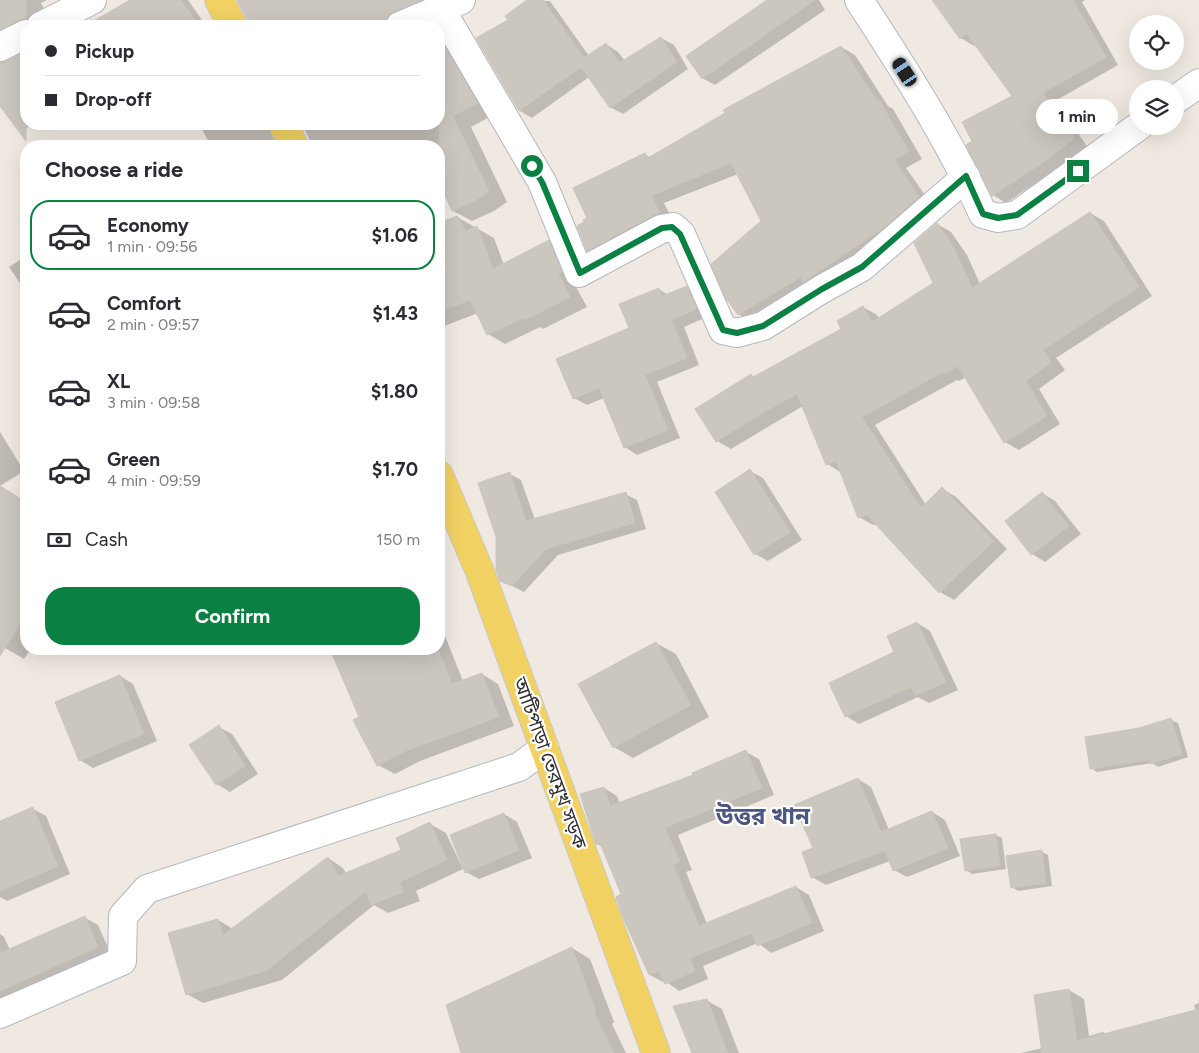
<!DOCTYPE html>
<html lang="en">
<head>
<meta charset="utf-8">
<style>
  :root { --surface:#fff; --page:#f2f2f3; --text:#2b2b33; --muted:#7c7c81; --line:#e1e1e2; --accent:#0b8043 }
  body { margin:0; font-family:Figtree,"Noto Sans Bengali",sans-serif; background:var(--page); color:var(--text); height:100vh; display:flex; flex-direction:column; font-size:19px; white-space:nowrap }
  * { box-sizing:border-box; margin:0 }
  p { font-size:16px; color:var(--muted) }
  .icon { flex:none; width:28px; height:28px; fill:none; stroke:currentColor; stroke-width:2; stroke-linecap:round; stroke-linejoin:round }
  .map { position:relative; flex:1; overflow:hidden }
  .details { position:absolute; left:20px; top:140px; width:425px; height:515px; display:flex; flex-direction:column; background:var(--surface); border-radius:20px; box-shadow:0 5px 20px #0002 }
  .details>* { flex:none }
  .guide { position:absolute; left:20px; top:20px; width:425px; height:110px; border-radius:20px; box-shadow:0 5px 20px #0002; display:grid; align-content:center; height:110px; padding:0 25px; background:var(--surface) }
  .tools { position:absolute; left:1129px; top:15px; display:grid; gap:10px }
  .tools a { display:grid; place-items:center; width:55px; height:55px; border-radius:50%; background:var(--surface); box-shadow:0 5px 20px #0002; font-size:25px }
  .end { position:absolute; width:22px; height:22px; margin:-11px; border:6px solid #0b8043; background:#fff; box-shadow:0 0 0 2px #fff }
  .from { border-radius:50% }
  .bubble { position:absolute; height:35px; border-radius:18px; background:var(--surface); box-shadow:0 5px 20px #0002; font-size:16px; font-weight:700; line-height:35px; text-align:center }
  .car { position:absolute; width:15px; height:30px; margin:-15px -8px; border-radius:6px; box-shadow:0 0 4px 1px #0007; background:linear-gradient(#222 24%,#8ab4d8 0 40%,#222 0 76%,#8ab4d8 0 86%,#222 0) }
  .guide b { display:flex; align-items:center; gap:18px; height:48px; font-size:19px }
  .guide b+b { border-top:1px solid var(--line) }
  .guide i { width:12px; height:12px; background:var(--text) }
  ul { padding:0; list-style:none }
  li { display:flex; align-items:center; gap:15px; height:70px; margin:0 10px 8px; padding:0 15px; border:2px solid transparent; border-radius:20px }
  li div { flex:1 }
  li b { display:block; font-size:19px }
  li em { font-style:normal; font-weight:700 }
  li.selected { border-color:var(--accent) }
  li>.icon { width:45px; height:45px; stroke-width:1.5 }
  h2 { padding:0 25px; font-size:22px; line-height:60px }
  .pay { display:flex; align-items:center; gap:12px; height:55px; padding:0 25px; font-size:19px }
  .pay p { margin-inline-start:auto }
  .primary-button { display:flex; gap:10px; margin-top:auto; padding:10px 25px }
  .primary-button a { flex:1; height:58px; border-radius:20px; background:var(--accent); color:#fff; font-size:20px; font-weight:700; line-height:58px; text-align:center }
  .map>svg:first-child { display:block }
</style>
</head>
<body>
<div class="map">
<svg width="1199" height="1053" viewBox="0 0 1199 1053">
  <rect width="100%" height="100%" fill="#efe9e1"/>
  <!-- shadow -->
  <g fill="#0003">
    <path d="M0,0H47L41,3L49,18L0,45Z"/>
    <path d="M132,0H188L206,26H105L100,19Z"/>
    <path d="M238,0H450L407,26H249L248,18Z"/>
    <path d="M529,0L550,1L589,56L606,44L618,52L625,61L661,38L674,45L688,69L623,114L610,107L589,77L532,118L520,111Z"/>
    <path d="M769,0H819L825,10L715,85L702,78Z"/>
    <path d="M933,0H1085L1082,2L1118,65L1055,101L1087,146L1058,168L1006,203L993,195L974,141L1013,97L976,44L974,46L961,38Z"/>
    <path d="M439,33L495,114L471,127L507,202L494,211L472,221L453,211L439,179V146H311L309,139L302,124H439Z"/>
    <path d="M841,47L855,55L888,106L893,109L922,159L906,168L932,205L752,322L739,314L762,221L738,174L664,203L673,221L602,258L588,250L589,219L645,154L651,158Z"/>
    <path d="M26,53V124H32L26,129L0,104V64L7,62Z"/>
    <path d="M199,124H273L286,146H211Z"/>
    <path d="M1090,213L1104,221L1152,296L1056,358L1065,370L1039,389L1060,424L1019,450L1005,442L966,377L959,381L957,380L875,425L926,505L943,489L956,497L1007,549L954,600L940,592L877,524L873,525L859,517L842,473L827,464L803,406L731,449L717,441L751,375L755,378L843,330L863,307L877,315L879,319L935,283L937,224L951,232L967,255L980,284Z"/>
    <path d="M457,217L494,238L504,265L549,242L566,252L574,283L587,307L543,329L540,327L505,344L488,334L478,313L439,328V224Z"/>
    <path d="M26,256V292L9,267Z"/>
    <path d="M687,288L700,295L709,316L684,327L699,365L657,382L680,438L637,455L625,447L604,398L587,405L574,398L630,329L659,289L668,295Z"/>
    <path d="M0,432L24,471L0,486Z"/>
    <path d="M750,471L763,478L802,540L768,561L755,554Z"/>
    <path d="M510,474L521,480L535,520L625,494L637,500L646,529L558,555L524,592L501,580L497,537Z"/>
    <path d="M0,487L26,503V649H31L24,659L5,648L0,639Z"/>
    <path d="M1042,493L1055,501L1081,534L1045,562L1032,554Z"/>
    <path d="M439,621L463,681L482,674L498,684L514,726L420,761L395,774L378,765L361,717L331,649H439Z"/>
    <path d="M917,623L930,631L958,690L929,703L918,697L859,724L846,716Z"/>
    <path d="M656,643L676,654L709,717L633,758L614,747Z"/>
    <path d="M120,676L133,684L157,741L93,768L80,760Z"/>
    <path d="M1171,720L1178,723L1188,757L1158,767L1152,763L1097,772L1091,768L1139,730Z"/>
    <path d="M219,727L232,734L258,774L230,792L217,784Z"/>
    <path d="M746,752L759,759L774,795L678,835L692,870L686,872L707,924L796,887L809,895L824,931L771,953L758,943L703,966L708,979L679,991L665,981L663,982L650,975L623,895L603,847L597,844L604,788L617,796L620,804L695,776Z"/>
    <path d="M858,779L871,787L889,830L932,812L945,820L960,856L907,877L894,870L890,861L826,885L812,877L814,849Z"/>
    <path d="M33,809L46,816L70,874L7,901L0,897V823Z"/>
    <path d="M504,814L517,822L532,858L479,879L466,872Z"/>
    <path d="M430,824L446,833L463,869L416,891L420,901L388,913L374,905L282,980L203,1003L187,994L218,920L233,929L328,858L343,868L346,873L403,850Z"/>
    <path d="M995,835L1002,838L1006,869L972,874L966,870Z"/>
    <path d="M1042,852L1048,855L1052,886L1018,891L1012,887Z"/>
    <path d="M85,918L98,925L111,954L0,1006V934L4,937L10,950Z"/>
    <path d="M572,948L590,959L614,1022L612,1024L626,1053H462Z"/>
    <path d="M1069,990L1084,999L1089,1036L1103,1032L1106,1034L1196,1011L1194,1005L1199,1003V1053H1021L1043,1048Z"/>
    <path d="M706,1000L722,1009L739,1053H694Z"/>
  </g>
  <!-- building -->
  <g fill="#cbc7bf" stroke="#cbc5ba">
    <path d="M0,0H26V18L19,20L0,30Z"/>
    <path d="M130,0H181L199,26H85Z"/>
    <path d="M237,0H420V1L393,12L387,17L385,26H249L247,19Z"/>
    <path d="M527,0H543L584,58L606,43L619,63L661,37L677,62L610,108L581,67L519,111L476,38L508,20L505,16Z"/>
    <path d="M767,0H815L702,79L686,56Z"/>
    <path d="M932,0H1073L1106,57L1043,93L1075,138L1045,161L992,196L966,145L972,141L962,122L1012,96L967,34L960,39Z"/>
    <path d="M439,37L478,103L453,116L489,191L475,201L452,211L439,182Z"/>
    <path d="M841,46L877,101L879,100L909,151L894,160L919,197L883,228L803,282L801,277L738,315L725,297L711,264L761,221L731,163L651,196L660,213L654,215L587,251L577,226L584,222L583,220L587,218L573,188L645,153L648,158L725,113L723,110Z"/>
    <path d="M26,51V141L0,106V62L7,61Z"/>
    <path d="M1090,212L1139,287L1043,350L1051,362L1026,381L1047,416L1004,443L958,366L944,374L943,372L862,417L921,508L942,487L994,541L939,593L867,515L858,518L836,461L826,465L797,394L764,412L716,442L695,409L751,374L753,377L841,329L837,321L863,306L872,322L933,283L914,243L937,223L953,246L972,288Z"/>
    <path d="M457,216L466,231L477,226L493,269L549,240L562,272L558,273L570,297L525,320L524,318L487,335L470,300L439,312V223Z"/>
    <path d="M687,286L697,309L672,320L687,358L645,375L668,430L624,448L599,388L573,399L556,359L629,328L619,304L659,288L662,296Z"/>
    <path d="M750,469L790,532L754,555L715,492Z"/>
    <path d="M510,472L526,521L626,492L635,523L546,549L512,586L500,581L496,569V537L478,483Z"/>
    <path d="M0,486L26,502V615L0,656Z"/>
    <path d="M1042,492L1069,526L1031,555L1005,521Z"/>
    <path d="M917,622L946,682L915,696L911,687L845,717L829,683L894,652L887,636Z"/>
    <path d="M656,642L691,705L613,748L578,684Z"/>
    <path d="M330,649H438L452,684L482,673L499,717L403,752L377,766L353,720L359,717Z"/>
    <path d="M120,675L144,734L79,761L55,702Z"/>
    <path d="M1171,718L1182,754L1150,764L1149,760L1090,769L1085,737L1139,728Z"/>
    <path d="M219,725L245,766L216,785L189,745Z"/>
    <path d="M746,750L762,788L665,828L680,862L673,865L699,926L796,886L812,923L757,946L752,933L690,958L695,971L665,984L659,971L649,975L622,915L616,897L621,894L600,843L596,845L580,794L604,787L610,806L693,775L692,773Z"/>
    <path d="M858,778L881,832L932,811L948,848L893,871L885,851L811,878L802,852L813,848L794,805Z"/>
    <path d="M33,807L58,866L0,891V821Z"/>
    <path d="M504,813L519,850L465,873L450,835Z"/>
    <path d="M430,822L447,860L400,882L404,892L371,905L366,891L266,971L186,995L168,933L218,919L223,935L328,857L338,876L401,850L396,838Z"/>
    <path d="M996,834L1000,866L965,871L960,839Z"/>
    <path d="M1042,850L1046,883L1011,888L1006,856Z"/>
    <path d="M85,916L98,947L0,991V953Z"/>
    <path d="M572,947L596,1012L594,1013L614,1053H461L446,1005Z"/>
    <path d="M1069,989L1077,1041L1199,1009V1053H1042L1034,995Z"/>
    <path d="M707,999L728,1053H692L673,1006Z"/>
  </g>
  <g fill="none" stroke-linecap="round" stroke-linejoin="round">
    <!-- minor casing -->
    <g stroke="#b4b7c1" stroke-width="30">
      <g id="minor">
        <path d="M859,0C904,69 949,139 983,214L998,218L1017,215L1139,126"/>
        <path d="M440,8L542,182L579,273L661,229L673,227L681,234L723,330L737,333L763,326L822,289L862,267L966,177"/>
        <path d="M41,26L92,0"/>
        <path d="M400,26L461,0"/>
        <path d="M0,47L26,34"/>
        <path d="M1175,100L1199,83"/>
        <path d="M0,1014L122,961L123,916L147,889L519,767L545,748"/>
      </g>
    </g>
    <!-- major casing -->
    <g stroke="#c9c9c9" stroke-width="30">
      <g id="major">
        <path d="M219,0L233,26"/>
        <path d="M283,124L294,146"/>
        <path d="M439,475L480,572L656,1053"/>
      </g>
    </g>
    <!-- minor -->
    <use href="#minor" stroke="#fff" stroke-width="28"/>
    <!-- major -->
    <use href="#major" stroke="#f2d163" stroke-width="28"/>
  </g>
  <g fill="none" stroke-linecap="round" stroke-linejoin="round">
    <!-- route -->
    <path stroke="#0b8043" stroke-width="6" d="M532,166L542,182L580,273L662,228L672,227L680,234L723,330L737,333L763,326L822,289L862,267L966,176L983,214L998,218L1017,215L1078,171"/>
  </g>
  <g text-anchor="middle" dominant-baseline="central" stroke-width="4.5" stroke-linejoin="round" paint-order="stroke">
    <!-- street labels -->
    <g font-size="19" fill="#2e2e2e" stroke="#fff">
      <text transform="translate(550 763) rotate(70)">আটিপাড়া তেরমুখ সড়ক</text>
    </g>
    <!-- district labels -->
    <g font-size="24" font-weight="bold" fill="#4d5680" stroke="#fff">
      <text x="763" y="815">উত্তর খান</text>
    </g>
  </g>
</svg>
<div class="tools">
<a><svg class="icon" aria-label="locate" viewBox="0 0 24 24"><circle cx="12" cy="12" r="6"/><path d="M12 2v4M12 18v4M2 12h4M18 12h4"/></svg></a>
<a><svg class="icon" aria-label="layers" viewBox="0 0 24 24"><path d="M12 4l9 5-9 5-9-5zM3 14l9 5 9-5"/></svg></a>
</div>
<i class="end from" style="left:532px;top:166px"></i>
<i class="end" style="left:1078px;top:171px"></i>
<div class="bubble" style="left:1036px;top:99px;width:82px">1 min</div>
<i class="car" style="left:905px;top:72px;rotate:327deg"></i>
<div class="guide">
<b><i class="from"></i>Pickup</b>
<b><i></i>Drop-off</b>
</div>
<section class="details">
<h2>Choose a ride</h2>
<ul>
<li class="selected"><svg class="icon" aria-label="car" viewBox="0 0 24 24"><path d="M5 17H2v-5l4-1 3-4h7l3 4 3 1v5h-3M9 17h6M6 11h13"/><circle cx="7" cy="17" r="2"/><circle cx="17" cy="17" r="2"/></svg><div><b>Economy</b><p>1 min · 09:56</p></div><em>$1.06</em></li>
<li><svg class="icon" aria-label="car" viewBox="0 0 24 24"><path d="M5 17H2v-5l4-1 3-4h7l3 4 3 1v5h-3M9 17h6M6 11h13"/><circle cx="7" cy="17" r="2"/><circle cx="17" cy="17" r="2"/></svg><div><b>Comfort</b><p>2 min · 09:57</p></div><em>$1.43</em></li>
<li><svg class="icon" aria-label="car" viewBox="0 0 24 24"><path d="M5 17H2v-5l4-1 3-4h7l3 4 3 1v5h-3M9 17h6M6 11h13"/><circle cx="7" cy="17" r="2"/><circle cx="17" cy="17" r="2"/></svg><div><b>XL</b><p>3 min · 09:58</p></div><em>$1.80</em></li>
<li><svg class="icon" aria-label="car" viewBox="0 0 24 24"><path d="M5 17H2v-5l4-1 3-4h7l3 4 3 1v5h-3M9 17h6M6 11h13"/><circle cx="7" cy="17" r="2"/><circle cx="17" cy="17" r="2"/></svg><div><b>Green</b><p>4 min · 09:59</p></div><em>$1.70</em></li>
</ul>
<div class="pay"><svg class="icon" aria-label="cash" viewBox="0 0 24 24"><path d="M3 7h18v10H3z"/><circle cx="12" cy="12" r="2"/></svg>Cash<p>150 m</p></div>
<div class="primary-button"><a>Confirm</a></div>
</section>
</div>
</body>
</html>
